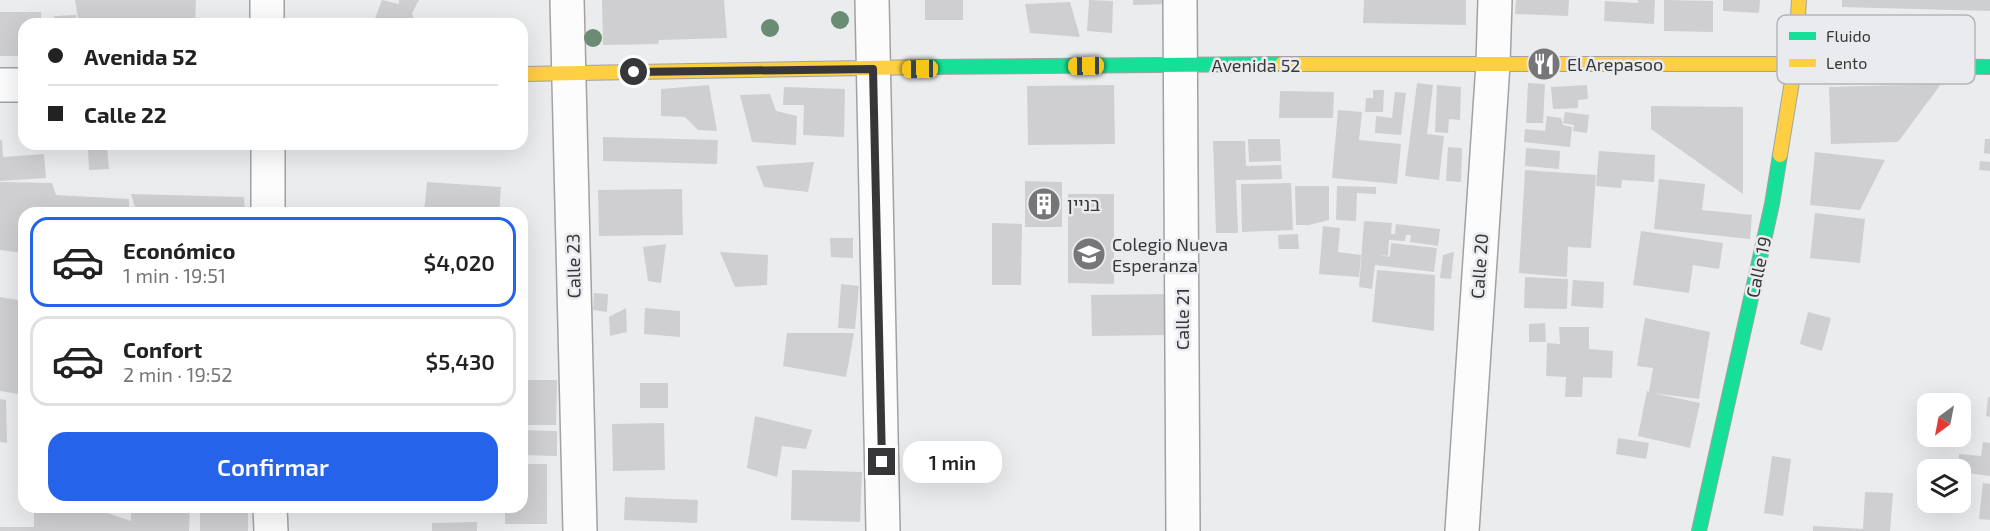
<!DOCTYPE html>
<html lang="es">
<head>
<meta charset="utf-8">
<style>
  :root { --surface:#fff; --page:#f2f2f2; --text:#222; --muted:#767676; --line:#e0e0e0; --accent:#2563eb }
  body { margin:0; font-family:"Exo 2","Noto Sans Hebrew",sans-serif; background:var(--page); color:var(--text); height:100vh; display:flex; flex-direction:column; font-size:22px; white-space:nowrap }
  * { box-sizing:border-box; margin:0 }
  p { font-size:20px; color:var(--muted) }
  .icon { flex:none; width:33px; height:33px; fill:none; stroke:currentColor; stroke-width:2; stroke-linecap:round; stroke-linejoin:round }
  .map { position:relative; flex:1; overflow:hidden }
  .drawer { position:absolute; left:18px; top:207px; width:510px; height:306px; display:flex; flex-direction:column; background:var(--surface); border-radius:18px; box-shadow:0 6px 24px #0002 }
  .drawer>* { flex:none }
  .top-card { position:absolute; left:18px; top:18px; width:510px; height:132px; border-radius:18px; box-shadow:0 6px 24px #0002; display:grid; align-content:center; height:132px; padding:0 30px; background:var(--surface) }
  .needle { width:39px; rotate:212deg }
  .buttons { position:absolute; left:1917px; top:393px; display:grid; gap:12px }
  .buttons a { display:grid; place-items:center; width:54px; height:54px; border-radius:12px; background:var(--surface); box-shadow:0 6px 24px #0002; font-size:30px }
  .end { position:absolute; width:27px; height:27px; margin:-14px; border:8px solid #373739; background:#fff; box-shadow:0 0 0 3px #fff }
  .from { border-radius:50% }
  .bubble { position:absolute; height:42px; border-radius:18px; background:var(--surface); box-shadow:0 6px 24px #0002; font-size:20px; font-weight:600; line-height:42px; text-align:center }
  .car { position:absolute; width:18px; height:36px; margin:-18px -9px; border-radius:8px; box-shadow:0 0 4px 2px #0007; background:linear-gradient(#f5c518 24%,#345 0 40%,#f5c518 0 76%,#345 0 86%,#f5c518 0) }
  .top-card b { display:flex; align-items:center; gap:21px; height:57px; font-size:22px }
  .top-card b+b { border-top:2px solid var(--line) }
  .top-card i { width:15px; height:15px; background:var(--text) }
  ul { padding:10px 0 0; list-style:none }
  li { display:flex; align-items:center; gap:18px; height:90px; margin:0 12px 9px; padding:0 18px; border:3px solid var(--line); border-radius:18px }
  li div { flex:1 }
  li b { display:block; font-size:22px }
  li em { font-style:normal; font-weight:600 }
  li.current { border-color:var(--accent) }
  li>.icon { width:54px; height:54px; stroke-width:1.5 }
  .action { display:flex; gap:12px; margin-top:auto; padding:12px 30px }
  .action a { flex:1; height:69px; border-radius:18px; background:var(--accent); color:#fff; font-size:24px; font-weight:600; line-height:69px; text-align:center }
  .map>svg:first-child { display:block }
</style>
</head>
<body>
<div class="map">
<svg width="1990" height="531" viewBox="0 0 1990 531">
  <rect width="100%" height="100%" fill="#ebecee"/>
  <!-- building -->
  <g fill="#cfcfd1">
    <path d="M75,0H196L195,24H79Z"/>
    <path d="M382,0L399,4V0H419L412,13L415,24H382L374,21Z"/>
    <path d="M602,0H724L727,38L659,40L658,44L603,45Z"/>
    <rect x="925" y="0" width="38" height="20"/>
    <path d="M1089,0L1113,1L1112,33L1087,31Z"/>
    <path d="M1133,0H1170L1171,4L1133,5Z"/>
    <path d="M1364,0H1466V25L1363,23Z"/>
    <path d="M1516,0H1569L1568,16L1515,14Z"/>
    <path d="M1638,0H1655L1654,24L1604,21L1605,1L1638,3Z"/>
    <path d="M1664,0L1713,1V32L1664,31Z"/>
    <path d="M1723,0H1760L1759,13L1723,11Z"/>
    <path d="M1842,0H1990V11L1842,7Z"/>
    <path d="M1070,2L1080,37L1030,33L1025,4Z"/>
    <path d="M0,12H41V24H24V56H0Z"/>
    <path d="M76,15V24H55L54,16Z"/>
    <path d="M1417,83L1433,85L1427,134L1444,136L1439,180L1405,176Z"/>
    <path d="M1528,83L1545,84L1543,123H1526Z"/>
    <path d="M1941,84L1898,142L1831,144L1829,87Z"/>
    <path d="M709,85L717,131L698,130L685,117L661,116V89Z"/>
    <path d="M1114,85L1115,144L1028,145L1027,86Z"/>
    <path d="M1437,85L1461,87L1460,120L1449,119L1448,133L1435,132Z"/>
    <path d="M1587,85L1588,99L1578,100V108L1553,109L1551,87Z"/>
    <path d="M784,87L845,89L844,137L803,135L804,105H783Z"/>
    <path d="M1373,90H1384L1383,112H1365L1366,98H1373Z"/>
    <path d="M1280,91L1334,92L1333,118H1279Z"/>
    <path d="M1395,92L1406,93L1401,135L1375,133L1376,116L1392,118Z"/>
    <path d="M770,94L776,111L797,116L796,145L752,142L740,95Z"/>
    <path d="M1651,106L1743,107V194L1651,129Z"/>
    <path d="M1338,110L1362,112L1359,140L1401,144L1397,184L1332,178Z"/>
    <path d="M1565,112L1589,115L1587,133L1573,131L1574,125L1563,123Z"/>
    <path d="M1547,116L1561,118L1563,125L1572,127L1570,147L1524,142L1525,129L1545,131Z"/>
    <path d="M603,137L718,140L717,164L603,161Z"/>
    <path d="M1248,139H1280L1281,161L1249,162Z"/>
    <path d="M1985,139H1990V154L1984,153Z"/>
    <path d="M0,140H2L3,157L44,154L46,178L0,181Z"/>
    <path d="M1213,141H1245L1246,166L1281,165L1282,179L1236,180L1238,233H1216Z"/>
    <path d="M151,144H186V147L151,146Z"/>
    <path d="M107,147L109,169L89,170L88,148Z"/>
    <path d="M1448,147L1462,148L1461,182L1446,181Z"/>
    <path d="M1526,148L1560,151L1559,169L1525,166Z"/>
    <path d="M1599,151L1655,155L1654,182L1622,180L1621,188L1596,186Z"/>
    <path d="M1815,152L1885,160L1860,210L1810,205Z"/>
    <path d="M1980,161L1990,162V171L1979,170Z"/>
    <path d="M814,162L808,192L764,187L756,166Z"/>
    <path d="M1525,170L1596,175L1591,248L1568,247L1567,277L1519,273Z"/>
    <path d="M1659,179L1705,184L1702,210L1752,215L1750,239L1654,229Z"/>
    <path d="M1025,181L1062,182V227H1025Z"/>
    <path d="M0,182L52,183L56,195L129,199V213H24V253L0,250Z"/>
    <path d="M427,182L501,187L499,213H424Z"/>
    <path d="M1291,183L1293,230L1242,232L1241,184Z"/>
    <path d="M1295,186H1329V220L1309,225H1296Z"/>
    <path d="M1337,186L1376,187V194L1357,193L1356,221L1336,220Z"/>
    <path d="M682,189L683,235L599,236L598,190Z"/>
    <path d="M131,194L244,197L245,213H137Z"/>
    <path d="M1068,194H1114V284L1068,283Z"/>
    <path d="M1815,213L1865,219L1860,263L1810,258Z"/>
    <path d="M1364,221L1392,223L1391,234H1395L1396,224L1440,229L1438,246L1410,242L1411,235H1406L1405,241L1389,240L1388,256L1375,254L1390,257L1391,243L1437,248L1434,272L1375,265L1372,289L1359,287Z"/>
    <path d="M992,223L1022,224L1021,285H992Z"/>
    <path d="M1323,226L1340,228L1338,252L1361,255L1359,277L1319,274Z"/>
    <path d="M1641,231L1723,243L1719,269L1693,265L1689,293L1633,285Z"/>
    <path d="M1298,234L1299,249H1279L1278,235Z"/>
    <path d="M830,238H853V258L831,257Z"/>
    <path d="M666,244L661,283L648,281L643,247Z"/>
    <path d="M720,252L768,255L767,285L735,287Z"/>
    <path d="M1454,252L1451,279L1440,278L1443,255Z"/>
    <path d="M1377,270L1435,275L1434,331L1372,322Z"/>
    <path d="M1525,277L1568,279L1567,309L1524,308Z"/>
    <path d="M1573,280L1604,282L1603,308L1571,306Z"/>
    <path d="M841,284L859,286L855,329L838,328Z"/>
    <path d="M594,293L608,294L607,312L593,310Z"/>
    <path d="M1170,294L1169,335L1092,336L1091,295Z"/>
    <path d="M0,297L24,301V325L20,352H24V395L0,391Z"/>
    <path d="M626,308L627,332L610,336L609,317Z"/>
    <path d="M645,308L680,311V337L644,334Z"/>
    <path d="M1808,312L1831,318L1822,351L1800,344Z"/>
    <path d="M1645,318L1710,332L1699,399L1653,393L1700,403L1690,448L1638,436L1647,391L1649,392L1653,368L1637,366Z"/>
    <path d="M1545,323L1546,342H1529V324Z"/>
    <path d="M1559,327H1589V349L1613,351L1612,378L1583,377L1582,397H1565L1566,377L1546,376L1547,343L1560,344Z"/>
    <path d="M787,333H854L846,377L783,366Z"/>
    <path d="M522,380H557L556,425H522Z"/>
    <rect x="640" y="383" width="28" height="25"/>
    <path d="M1988,397H1990V417L1986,416Z"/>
    <path d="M0,399L6,400L7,443L0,442Z"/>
    <path d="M755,416L812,430L806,449L782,446L777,477L747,468Z"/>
    <path d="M664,423L665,470L613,471L612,424Z"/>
    <path d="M522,430L557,431V456L522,455Z"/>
    <path d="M1618,438L1649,443L1646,459L1616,454Z"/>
    <path d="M1983,442L1990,443V476L1960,472V470H1958L1959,454L1981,456Z"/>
    <path d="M1772,456L1791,459L1783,516L1764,513Z"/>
    <path d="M522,464H547V524H505V507H522Z"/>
    <path d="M792,470L862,472L860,522L791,520Z"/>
    <path d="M1983,483L1990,484V520L1979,519Z"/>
    <path d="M1865,492L1893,493L1890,531H1813V526L1863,529Z"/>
    <path d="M625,497L698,500L697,523L624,520Z"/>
    <path d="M34,507H90L131,521V507H190L189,531H130V524V531H0V527H34Z"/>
    <rect x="200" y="507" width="48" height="24"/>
    <path d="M445,507H475V509L445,511Z"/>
    <path d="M477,522V531H432V523Z"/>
  </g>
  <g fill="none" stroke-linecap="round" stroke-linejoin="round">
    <!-- street casing -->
    <g stroke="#a1a2a4" stroke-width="36">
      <g id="street">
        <path d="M267,0V24"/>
        <path d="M567,0L580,531"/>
        <path d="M872,0L883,531"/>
        <path d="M1180,0L1183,531"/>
        <path d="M0,85H24"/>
        <path d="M268,144V213"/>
        <path d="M270,507L271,531"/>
        <path d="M1462,531L1493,64L1495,0"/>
      </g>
    </g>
    <!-- fast casing -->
    <g stroke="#a1a2a4" stroke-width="16">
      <g id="fast">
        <path d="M1791,64L1990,67"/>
        <path d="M926,67L1282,64"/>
        <path d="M1699,531L1772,204L1780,155"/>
      </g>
    </g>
    <!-- slow casing -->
    <g stroke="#a1a2a4" stroke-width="16">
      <g id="slow">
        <path d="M1282,64H1791"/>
        <path d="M522,74L926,67"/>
        <path d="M1780,155L1795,63L1799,0"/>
      </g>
    </g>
    <!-- street -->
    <use href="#street" stroke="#fcfcfc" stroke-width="33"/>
    <!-- fast -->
    <use href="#fast" stroke="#16e098" stroke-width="14"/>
    <!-- slow -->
    <use href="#slow" stroke="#ffcf43" stroke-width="14"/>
  </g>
  <!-- trees -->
  <g fill="#6a8c74">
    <circle cx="840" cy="20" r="9"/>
    <circle cx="770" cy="28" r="9"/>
    <circle cx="593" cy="38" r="9"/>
  </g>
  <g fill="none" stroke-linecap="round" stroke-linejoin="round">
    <!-- route -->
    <path stroke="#373739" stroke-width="8" d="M634,72L873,69L882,462"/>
  </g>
  <!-- icons -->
  <defs>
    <g id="restaurant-disc" transform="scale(1.725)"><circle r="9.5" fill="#767678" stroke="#eaebef"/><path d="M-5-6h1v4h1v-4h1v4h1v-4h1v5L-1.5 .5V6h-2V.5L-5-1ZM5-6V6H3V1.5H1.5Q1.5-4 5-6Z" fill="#fff"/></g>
    <g id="building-disc" transform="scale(1.725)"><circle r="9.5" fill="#767678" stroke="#eaebef"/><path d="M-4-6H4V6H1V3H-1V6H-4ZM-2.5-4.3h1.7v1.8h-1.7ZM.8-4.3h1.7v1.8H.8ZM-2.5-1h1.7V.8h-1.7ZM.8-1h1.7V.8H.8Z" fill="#fff"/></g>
    <g id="school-disc" transform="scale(1.725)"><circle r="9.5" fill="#767678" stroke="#eaebef"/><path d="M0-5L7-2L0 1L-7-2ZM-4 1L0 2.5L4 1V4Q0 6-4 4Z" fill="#fff"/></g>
  </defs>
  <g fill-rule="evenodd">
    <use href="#restaurant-disc" x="1544" y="64"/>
    <use href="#building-disc" x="1044" y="204"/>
    <use href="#school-disc" x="1089" y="254"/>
  </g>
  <g text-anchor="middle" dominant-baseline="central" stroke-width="5" stroke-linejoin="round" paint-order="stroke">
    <!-- poi labels -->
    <g font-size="18" fill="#373739" stroke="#eaebef" text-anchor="start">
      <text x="1567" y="64">El Arepasoo</text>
      <text x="1067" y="204">בניין</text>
      <text x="1112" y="244">Colegio Nueva<tspan x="1112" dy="21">Esperanza</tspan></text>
    </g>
    <!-- street labels -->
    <g font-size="18" fill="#373739" stroke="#eaebef">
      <text x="1256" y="65">Avenida 52</text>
      <text transform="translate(573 266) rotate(-91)">Calle 23</text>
      <text transform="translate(1479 266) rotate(-86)">Calle 20</text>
      <text transform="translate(1758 267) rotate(-78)">Calle 19</text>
      <text transform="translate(1182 319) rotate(-90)">Calle 21</text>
    </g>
  </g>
  <!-- legend -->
  <rect x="1777" y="15" width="198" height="69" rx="9" fill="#eaebef" stroke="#b4b5b8" stroke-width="1.5"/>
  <rect x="1789" y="32" width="27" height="8" fill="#16e098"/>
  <rect x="1789" y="59" width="27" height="8" fill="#ffcf43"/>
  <g font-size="16" fill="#373739">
    <text x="1826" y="42">Fluido</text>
    <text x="1826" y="69">Lento</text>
  </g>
</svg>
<div class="buttons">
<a><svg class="needle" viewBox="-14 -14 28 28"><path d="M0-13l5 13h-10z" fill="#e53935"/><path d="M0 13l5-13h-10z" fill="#767676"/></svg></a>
<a><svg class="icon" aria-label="layers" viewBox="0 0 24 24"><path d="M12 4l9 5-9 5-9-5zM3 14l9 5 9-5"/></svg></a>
</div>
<i class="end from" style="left:634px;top:72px"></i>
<i class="end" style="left:882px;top:462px"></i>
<div class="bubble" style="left:903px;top:441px;width:99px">1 min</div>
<i class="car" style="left:1086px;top:66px;rotate:269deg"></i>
<i class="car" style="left:920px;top:69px;rotate:269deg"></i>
<div class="top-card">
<b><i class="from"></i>Avenida 52</b>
<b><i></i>Calle 22</b>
</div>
<section class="drawer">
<ul>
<li class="current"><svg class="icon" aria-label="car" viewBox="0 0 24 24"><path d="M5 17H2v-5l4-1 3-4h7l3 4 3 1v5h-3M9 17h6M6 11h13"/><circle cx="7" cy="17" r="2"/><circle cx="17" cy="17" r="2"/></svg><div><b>Económico</b><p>1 min · 19:51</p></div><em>$4,020</em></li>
<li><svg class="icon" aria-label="car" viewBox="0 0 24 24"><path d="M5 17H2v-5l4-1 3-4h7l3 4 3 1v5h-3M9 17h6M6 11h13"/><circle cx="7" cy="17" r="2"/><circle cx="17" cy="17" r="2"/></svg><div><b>Confort</b><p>2 min · 19:52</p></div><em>$5,430</em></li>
</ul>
<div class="action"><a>Confirmar</a></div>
</section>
</div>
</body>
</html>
